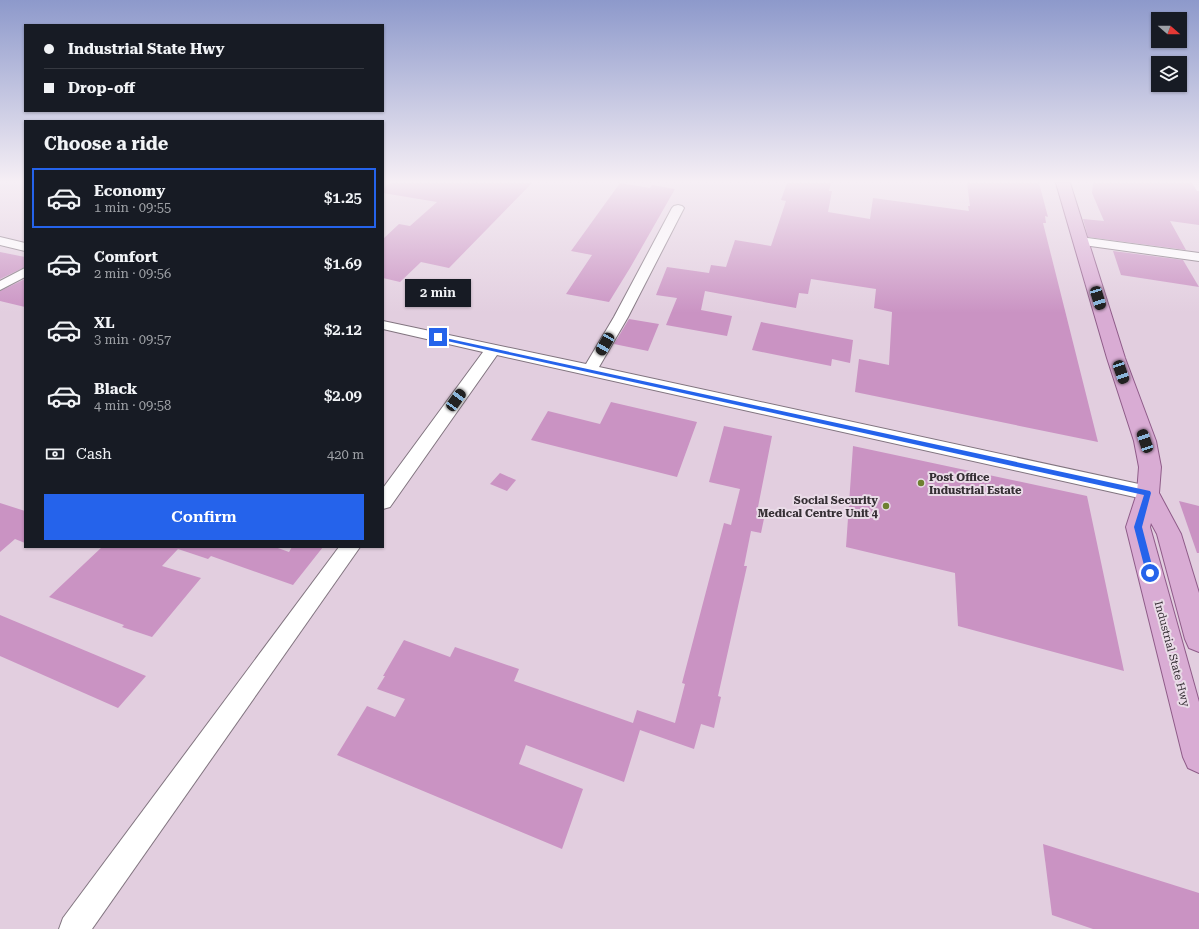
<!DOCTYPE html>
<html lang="en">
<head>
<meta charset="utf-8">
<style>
  :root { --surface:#171b24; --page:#242831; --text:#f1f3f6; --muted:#9ea1a6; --line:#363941; --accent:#2563eb }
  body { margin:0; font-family:"Roboto Serif",serif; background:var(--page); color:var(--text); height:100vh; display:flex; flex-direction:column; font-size:15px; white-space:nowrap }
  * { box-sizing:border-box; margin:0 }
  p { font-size:13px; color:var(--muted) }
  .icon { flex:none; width:22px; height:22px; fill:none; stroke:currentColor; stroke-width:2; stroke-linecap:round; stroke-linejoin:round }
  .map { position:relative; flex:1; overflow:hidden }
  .details { position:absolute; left:24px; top:120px; width:360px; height:428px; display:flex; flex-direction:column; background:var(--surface); border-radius:0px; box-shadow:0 1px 3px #0004 }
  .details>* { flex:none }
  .guide { position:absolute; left:24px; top:24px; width:360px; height:88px; border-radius:0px; box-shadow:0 1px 3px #0004; display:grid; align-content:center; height:88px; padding:0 20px; background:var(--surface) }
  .needle { width:26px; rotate:110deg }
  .tools { position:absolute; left:1151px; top:12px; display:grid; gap:8px }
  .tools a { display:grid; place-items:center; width:36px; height:36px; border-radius:0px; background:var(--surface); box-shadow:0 1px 3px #0004; font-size:20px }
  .end { position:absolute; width:18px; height:18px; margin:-9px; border:5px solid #2563eb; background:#fff; box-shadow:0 0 0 2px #fff }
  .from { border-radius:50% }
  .bubble { position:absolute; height:28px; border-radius:0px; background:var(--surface); box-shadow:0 1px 3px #0004; font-size:13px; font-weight:600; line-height:28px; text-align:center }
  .car { position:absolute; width:12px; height:24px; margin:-12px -6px; border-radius:5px; box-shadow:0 0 3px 1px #0007; background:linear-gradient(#222 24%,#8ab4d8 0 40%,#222 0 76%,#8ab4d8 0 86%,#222 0) }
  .guide b { display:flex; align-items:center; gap:14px; height:38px; font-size:15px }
  .guide b+b { border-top:1px solid var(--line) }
  .guide i { width:10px; height:10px; background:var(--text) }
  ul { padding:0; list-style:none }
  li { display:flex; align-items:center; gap:12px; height:60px; margin:0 8px 6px; padding:0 12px; border:2px solid transparent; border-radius:0px }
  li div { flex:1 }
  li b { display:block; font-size:15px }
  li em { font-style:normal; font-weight:600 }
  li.active { border-color:var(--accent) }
  li>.icon { width:36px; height:36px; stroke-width:1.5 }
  h2 { padding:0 20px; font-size:18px; line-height:48px }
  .pay { display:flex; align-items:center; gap:10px; height:44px; padding:0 20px; font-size:15px }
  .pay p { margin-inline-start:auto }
  .action { display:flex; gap:8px; margin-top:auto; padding:8px 20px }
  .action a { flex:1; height:46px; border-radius:0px; background:var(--accent); color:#fff; font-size:16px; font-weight:600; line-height:46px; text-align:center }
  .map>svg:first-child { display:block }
</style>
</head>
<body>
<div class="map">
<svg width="1199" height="929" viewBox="0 0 1199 929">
  <rect width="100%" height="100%" fill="#eadce8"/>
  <!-- built -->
  <path fill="#e2cedf" d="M0,183H25V547H383V183H1192L1197,191H1199V929H0Z"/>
  <!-- building -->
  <g fill="#ca93c3">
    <path d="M390,183H532L449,268L421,262L400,282L383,278V239L399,224L410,226L437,202L383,193V189Z"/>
    <path d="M620,183L650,188L652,185L675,189L630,268L609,302L566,294L592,255L571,251Z"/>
    <path d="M787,183H831L829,191H832L828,212L870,219L873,198L969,211L968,206H970L967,183H1039L1048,217L1045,216L1046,223H1043L1098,442L855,392L859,359L889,365L892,312L874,308L876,289L811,279L808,294L799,293L796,308L705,291L701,310L732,316L727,336L666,325L677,298L656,295L667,267L709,273L711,265L726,267L735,240L771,246L786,201L781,200Z"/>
    <path d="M1093,183H1192L1197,191H1199V225L1170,221L1186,250L1088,237L1083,219L1104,221L1092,193Z"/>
    <path d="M1113,251L1183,260L1199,287L1121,275Z"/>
    <path d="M0,252L25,257V267L0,279Z"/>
    <path d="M25,279V307L0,301V291Z"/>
    <path d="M629,319L659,324L648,351L614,344Z"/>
    <path d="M761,322L853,340L850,363L832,359L831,366L752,350Z"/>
    <path d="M611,402L697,422L677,477L531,440L548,411L600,424Z"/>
    <path d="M724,426L772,436L758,507L766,509L761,533L751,531L744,566H747L718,696L721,697L714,728L701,724L694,749L640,730L624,782L526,745L519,764L583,789L562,849L337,755L367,706L395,717L405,699L377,689L385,676H383L404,640L450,657L455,647L519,669L514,681L633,723L637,710L675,723L685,684L682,683L724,523L731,525L740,489L709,482Z"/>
    <path d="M853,446L1087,496L1124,671L958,626L955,573L846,547Z"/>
    <path d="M500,473L516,480L507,491L490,484Z"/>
    <path d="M1179,501L1199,506V553H1197Z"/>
    <path d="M0,503L25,511V543L15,539L0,552Z"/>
    <path d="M102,547H275L289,552L292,547H323L293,585L211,556L208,559L178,549L162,566L201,578L152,637L122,627L124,625L49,597Z"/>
    <path d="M0,615L146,676L118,708L0,656Z"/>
    <path d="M1043,844L1199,893V929H1093L1052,915Z"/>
  </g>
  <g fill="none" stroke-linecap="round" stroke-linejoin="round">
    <!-- minor casing -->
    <g stroke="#81747f" stroke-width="2">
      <g id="minor">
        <path d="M678,205L682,206L684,208L628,317L599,367L1148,486L1155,488L1157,493L1155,498L1148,500L497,355L390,507L383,509V488L483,352L383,329V321L586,364L614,317L672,208L674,206Z"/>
        <path d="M0,237L25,243V251L0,245Z"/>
        <path d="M1080,237L1199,253V261L1076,244L1074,241L1076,238Z"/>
        <path d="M25,268V277L0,290V281Z"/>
        <path d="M339,547H360L92,929H59L63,918Z"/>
      </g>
    </g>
    <!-- major casing -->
    <g stroke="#8f5c89" stroke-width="2">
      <path id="major" d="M1056,183H1070L1125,358L1156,441L1161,467L1159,493L1181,534L1199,593V652L1189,648L1185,639L1157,534L1151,523L1150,527L1199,702V773L1188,768L1183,757L1126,527L1137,493L1139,467L1134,441L1107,358Z"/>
    </g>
    <!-- minor -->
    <use href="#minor" fill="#fff" fill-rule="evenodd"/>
    <!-- major -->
    <use href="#major" fill="#d9acd4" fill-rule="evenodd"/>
  </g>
  <!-- sky -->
  <linearGradient id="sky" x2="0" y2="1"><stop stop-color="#8d99cb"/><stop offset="0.58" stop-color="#f6eff5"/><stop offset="1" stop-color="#f6eff5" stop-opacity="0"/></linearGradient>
  <rect width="1199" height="313" fill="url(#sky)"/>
  <!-- route -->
  <path fill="#2563eb" d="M436,336L1150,491L1151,493L1142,527L1154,573L1150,576L1146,573L1134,527L1144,495L438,339L436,338Z"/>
  <!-- markers -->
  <g fill="#6e8030" stroke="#eadce8" stroke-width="1.5">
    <circle cx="921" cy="483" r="4"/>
    <circle cx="886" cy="506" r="4"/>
  </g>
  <g text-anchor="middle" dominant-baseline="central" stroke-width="4" stroke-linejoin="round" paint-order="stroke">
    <!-- poi labels -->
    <g font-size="11" font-weight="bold" fill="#352f34" stroke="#eadce8" text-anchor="start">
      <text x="929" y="477">Post Office<tspan x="929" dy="13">Industrial Estate</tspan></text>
      <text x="878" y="500" text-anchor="end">Social Security<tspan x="878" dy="13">Medical Centre Unit 4</tspan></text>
    </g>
    <!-- street labels -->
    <g font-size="11" fill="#352f34" stroke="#eadce8">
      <text transform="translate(1172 654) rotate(75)">Industrial State Hwy</text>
    </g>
  </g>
</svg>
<div class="tools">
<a><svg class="needle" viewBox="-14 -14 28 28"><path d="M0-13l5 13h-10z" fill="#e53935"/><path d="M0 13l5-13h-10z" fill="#9ea1a6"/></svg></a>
<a><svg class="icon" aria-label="layers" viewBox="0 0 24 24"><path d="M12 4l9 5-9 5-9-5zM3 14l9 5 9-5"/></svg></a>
</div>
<i class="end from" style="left:1150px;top:573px"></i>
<i class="end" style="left:438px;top:337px"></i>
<div class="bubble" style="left:405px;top:279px;width:66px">2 min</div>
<i class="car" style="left:1098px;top:298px;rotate:163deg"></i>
<i class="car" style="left:605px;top:344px;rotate:210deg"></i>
<i class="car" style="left:1121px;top:372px;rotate:161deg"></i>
<i class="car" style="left:456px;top:400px;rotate:36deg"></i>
<i class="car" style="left:1145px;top:441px;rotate:341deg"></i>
<div class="guide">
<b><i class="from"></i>Industrial State Hwy</b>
<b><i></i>Drop-off</b>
</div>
<section class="details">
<h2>Choose a ride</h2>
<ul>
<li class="active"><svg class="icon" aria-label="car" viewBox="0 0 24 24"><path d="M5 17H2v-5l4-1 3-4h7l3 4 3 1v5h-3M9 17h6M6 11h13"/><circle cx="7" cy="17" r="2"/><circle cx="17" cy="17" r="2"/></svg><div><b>Economy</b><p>1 min · 09:55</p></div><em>$1.25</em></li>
<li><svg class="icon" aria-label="car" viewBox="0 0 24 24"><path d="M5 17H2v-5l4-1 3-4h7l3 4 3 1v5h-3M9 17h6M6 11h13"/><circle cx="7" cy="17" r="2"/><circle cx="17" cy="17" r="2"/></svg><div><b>Comfort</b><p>2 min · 09:56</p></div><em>$1.69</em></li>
<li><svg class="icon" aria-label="car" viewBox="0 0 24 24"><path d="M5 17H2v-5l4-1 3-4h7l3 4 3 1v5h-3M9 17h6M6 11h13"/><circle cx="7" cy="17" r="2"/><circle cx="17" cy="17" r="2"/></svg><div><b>XL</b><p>3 min · 09:57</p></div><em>$2.12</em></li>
<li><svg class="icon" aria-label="car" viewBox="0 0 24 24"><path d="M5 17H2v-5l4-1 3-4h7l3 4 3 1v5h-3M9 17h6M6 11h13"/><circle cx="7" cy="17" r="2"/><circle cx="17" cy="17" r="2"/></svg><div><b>Black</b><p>4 min · 09:58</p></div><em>$2.09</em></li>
</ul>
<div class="pay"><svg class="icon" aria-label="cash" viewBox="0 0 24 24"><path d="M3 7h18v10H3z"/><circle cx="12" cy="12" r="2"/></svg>Cash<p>420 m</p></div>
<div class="action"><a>Confirm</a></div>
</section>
</div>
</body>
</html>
